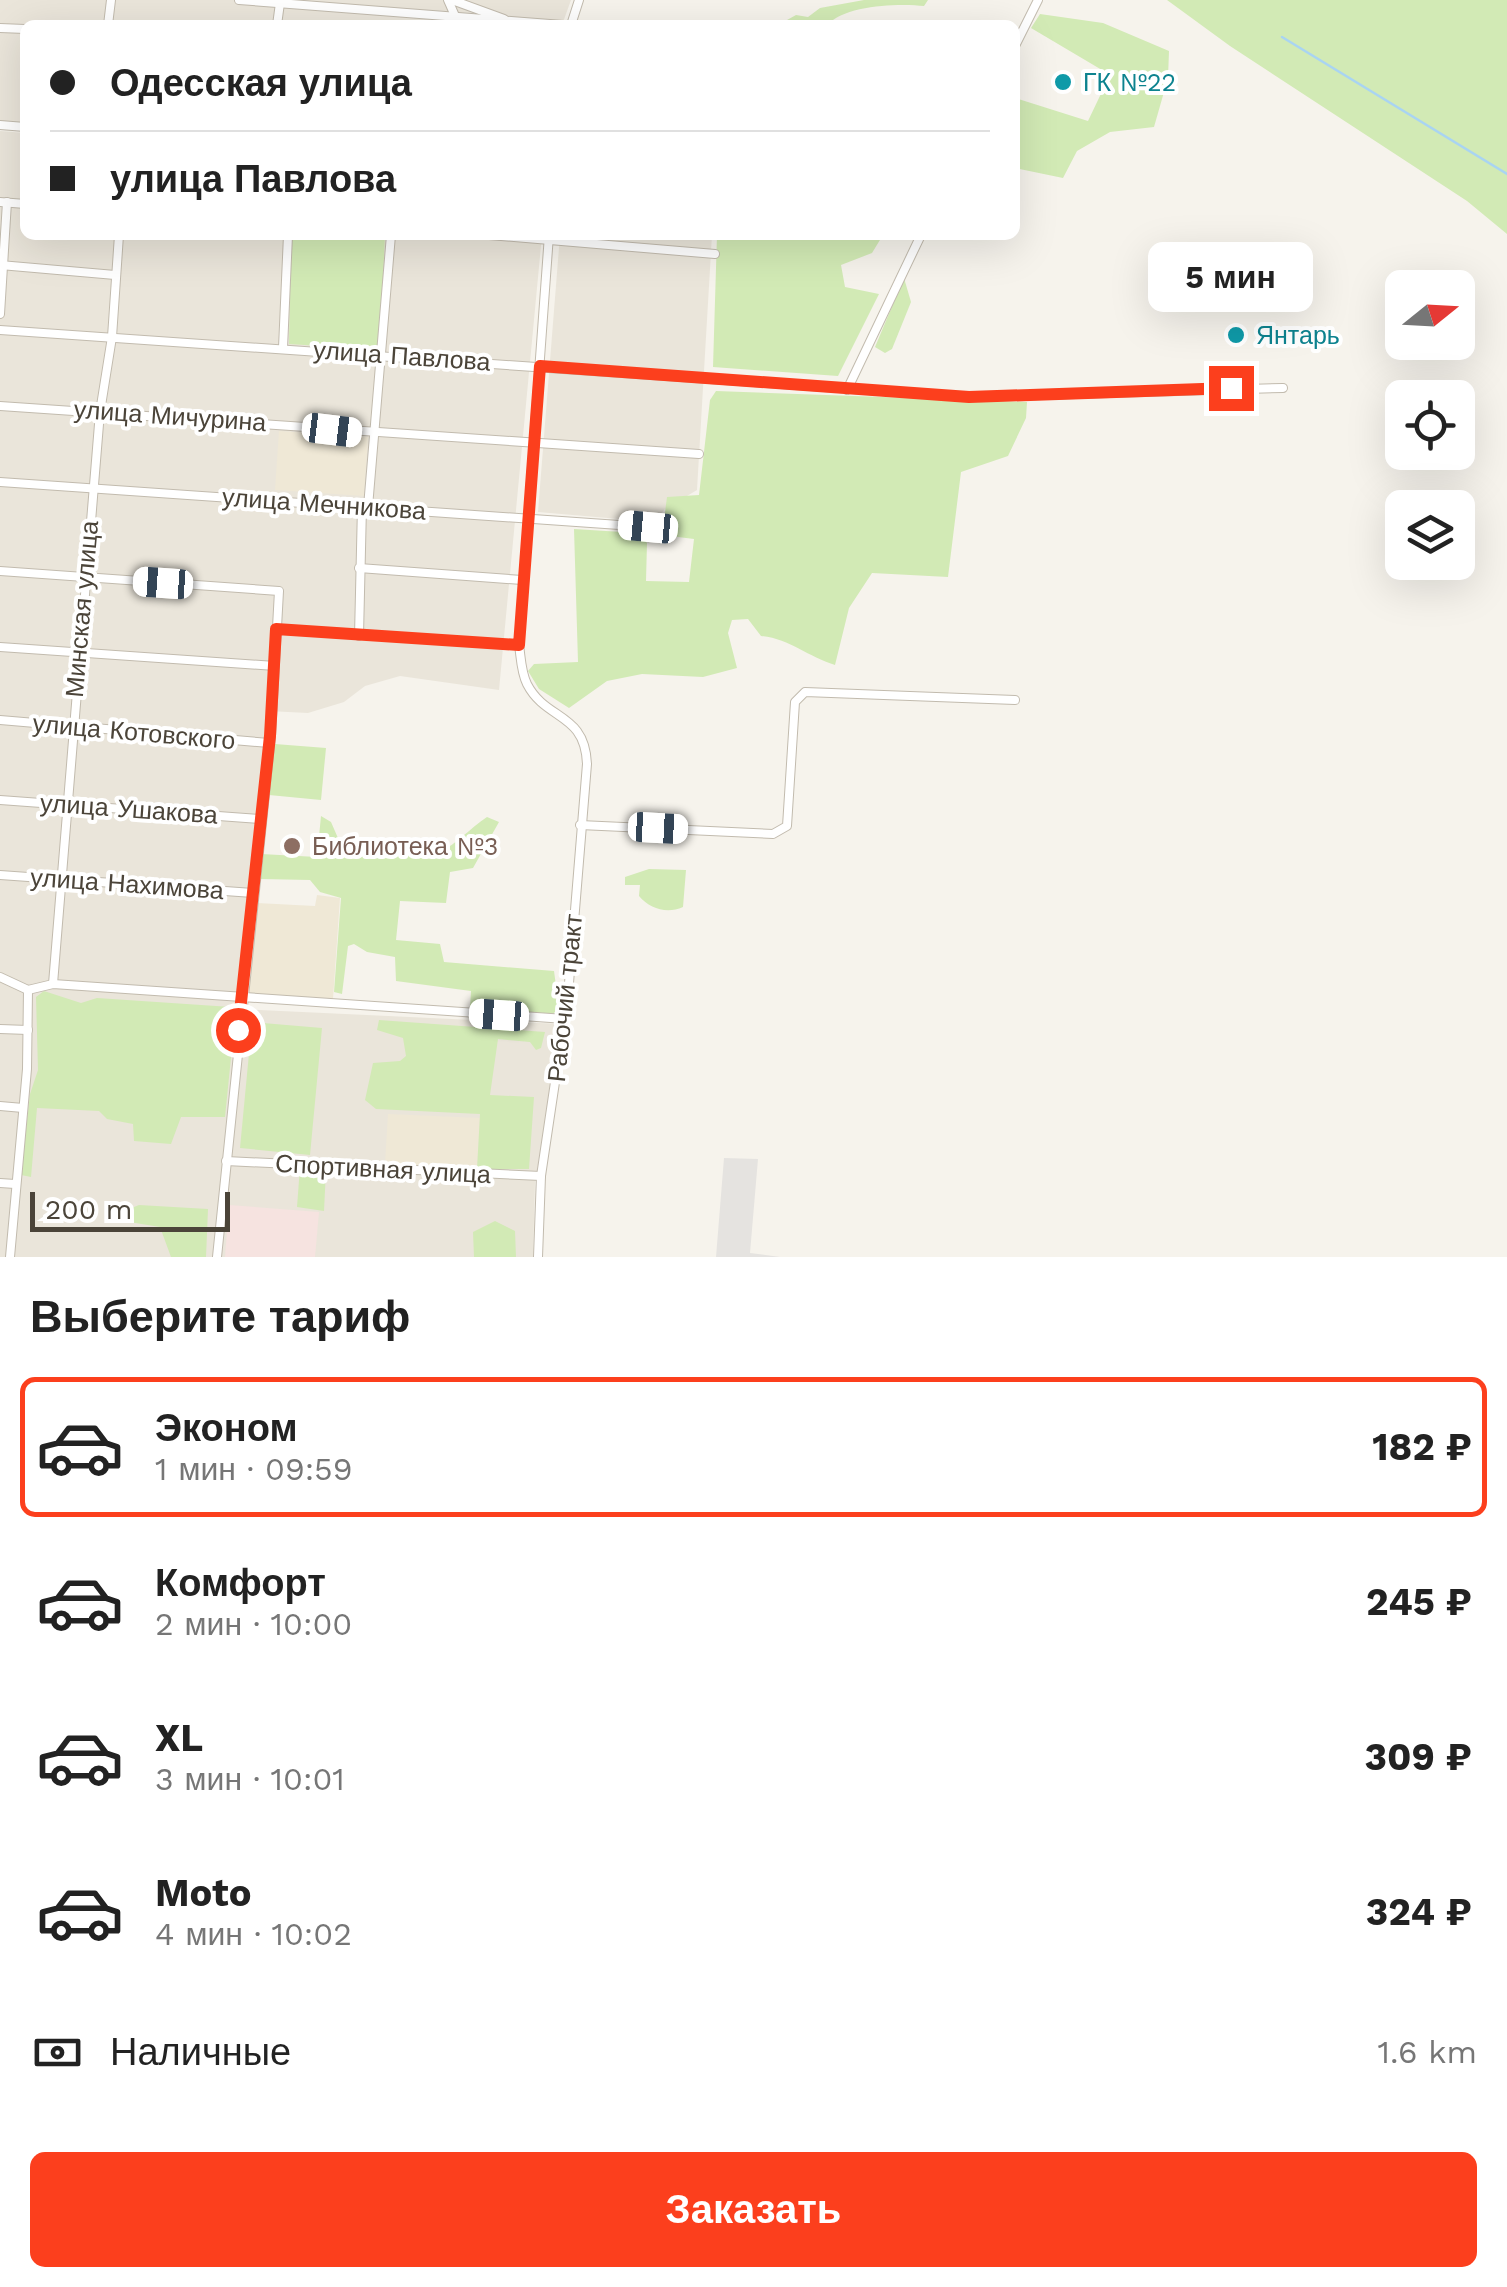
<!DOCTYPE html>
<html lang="ru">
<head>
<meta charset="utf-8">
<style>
  :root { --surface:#fff; --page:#f6f6f6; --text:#222; --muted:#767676; --line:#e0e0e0; --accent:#fc3f1d }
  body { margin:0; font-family:"Work Sans",sans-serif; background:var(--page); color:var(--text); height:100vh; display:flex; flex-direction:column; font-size:38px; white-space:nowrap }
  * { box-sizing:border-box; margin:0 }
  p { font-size:32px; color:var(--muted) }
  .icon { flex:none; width:55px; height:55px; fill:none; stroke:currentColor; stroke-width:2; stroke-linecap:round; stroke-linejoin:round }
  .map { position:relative; height:1257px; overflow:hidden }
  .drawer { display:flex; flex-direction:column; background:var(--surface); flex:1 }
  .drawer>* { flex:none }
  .guide { position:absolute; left:20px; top:20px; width:1000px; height:220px; border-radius:15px; box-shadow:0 10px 40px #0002; display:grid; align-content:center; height:220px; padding:0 30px; background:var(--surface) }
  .needle { width:65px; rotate:72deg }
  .tools { position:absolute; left:1385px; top:270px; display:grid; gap:20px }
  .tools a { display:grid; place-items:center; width:90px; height:90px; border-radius:15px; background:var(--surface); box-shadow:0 10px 40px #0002; font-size:50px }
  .scale { position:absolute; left:30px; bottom:25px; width:200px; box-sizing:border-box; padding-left:10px; border:5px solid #4b4439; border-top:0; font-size:28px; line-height:35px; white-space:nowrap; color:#4b4439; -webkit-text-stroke:8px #fff; paint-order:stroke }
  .end { position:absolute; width:45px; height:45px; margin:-22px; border:12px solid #fc3f1d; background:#fff; box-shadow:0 0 0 5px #fff }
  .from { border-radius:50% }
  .bubble { position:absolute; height:70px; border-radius:15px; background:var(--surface); box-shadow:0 10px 40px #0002; font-size:32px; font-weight:700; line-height:70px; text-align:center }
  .car { position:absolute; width:30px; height:60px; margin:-30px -15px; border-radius:12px; box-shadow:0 0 8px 2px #0007; background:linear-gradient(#fff 24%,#345 0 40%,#fff 0 76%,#345 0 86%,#fff 0) }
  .guide b { display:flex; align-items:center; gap:35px; height:95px; font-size:38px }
  .guide b+b { border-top:2px solid var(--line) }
  .guide i { width:25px; height:25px; background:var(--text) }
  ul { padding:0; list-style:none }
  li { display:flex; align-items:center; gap:30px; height:140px; margin:0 20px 15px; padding:0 10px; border:5px solid transparent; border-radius:15px }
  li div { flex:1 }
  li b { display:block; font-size:38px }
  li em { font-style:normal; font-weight:700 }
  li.selected { border-color:var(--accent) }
  li>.icon { width:90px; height:90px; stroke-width:1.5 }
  h2 { padding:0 30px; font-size:45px; line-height:120px }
  .pay { display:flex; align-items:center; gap:25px; height:110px; padding:0 30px; font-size:38px }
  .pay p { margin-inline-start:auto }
  .primary-button { display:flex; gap:20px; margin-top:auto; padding:20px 30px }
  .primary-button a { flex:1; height:115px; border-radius:15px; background:var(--accent); color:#fff; font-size:40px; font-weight:700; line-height:115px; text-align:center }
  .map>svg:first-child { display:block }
</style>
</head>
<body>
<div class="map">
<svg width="1507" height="1257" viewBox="0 0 1507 1257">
  <rect width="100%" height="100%" fill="#f6f3ec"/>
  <!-- residential -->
  <g fill="#eae5da">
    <path d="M0,0H571L562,25H25V123L0,121Z"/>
    <path d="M0,131L25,133V235H542L499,690L400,676L365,686L344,702L308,713L268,711L236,1009L561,1024L535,1183L533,1257H0Z"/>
    <path d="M560,235H712L697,490L665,509L654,522L538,512Z"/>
  </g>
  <!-- education -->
  <g fill="#efe8d6">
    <path d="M279,431L368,437L364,496L275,490Z"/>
    <path d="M317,895L340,898L333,999L246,993L257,903L315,906Z"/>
    <path d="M388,1114L480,1118L477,1169L385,1164Z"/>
  </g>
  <!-- medical -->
  <path fill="#f6e3e0" d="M229,1205L319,1212L315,1257H225Z"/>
  <!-- green -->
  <g fill="#d2eab5">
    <path d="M864,0H928L924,6C900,3 843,5 828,25H778L796,15L808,17L820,8Z"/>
    <path d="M1167,0H1507V234L1467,201L1230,46Z"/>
    <path d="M1040,14L1103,23L1169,51L1168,78L1154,127L1110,132L1077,151L1063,178L1015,168V98L1088,121L1108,79L1107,73L1031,28Z"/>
    <path d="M291,235H385L380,350L289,344Z"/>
    <path d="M717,235H883L872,253L841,265L845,287L879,294L838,376L713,367Z"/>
    <path d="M904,278L911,302L892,349L885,353L875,347Z"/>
    <path d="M716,391L1027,402L1026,418L1008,456L961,472L948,577L872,573L849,608L835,665C808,657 790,639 761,636L748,619L732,620L728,633L737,668L703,677L642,674L607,681L569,708L539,689L528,671L534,664L578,662L574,529L638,533L647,543L646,581L689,582L694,539L662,535L667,497L699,495L710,400Z"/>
    <path d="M275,744L326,748L321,800L269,795Z"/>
    <path d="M321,816L331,822L341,845L429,844L436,853C453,848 470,828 487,817L499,822L473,868L450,872L446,903L400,901L396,940L440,944L444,962L554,971L559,1008L552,1015L476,1011L470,1008L471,991L396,981L395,957L367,952L354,944L348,946L342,994L334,992L341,898L320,892L310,880L261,879V854L317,857Z"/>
    <path d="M649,869L686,870L683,907C667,914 650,909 639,896L640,885H625V877Z"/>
    <path d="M44,991L81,1003L97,998L231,1007L234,1028L225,1117H181L171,1144L134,1141L133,1124L107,1119L99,1111L37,1108L31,1177L21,1175L30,1094L38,1070L36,997Z"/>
    <path d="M379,1020L545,1032L541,1048L536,1050L530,1042L498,1039L490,1095L534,1097L529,1169H477L480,1114L376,1109L365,1100L373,1063L400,1061L406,1056L403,1038L377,1030Z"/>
    <path d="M252,1022L322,1028L310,1155L240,1148Z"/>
    <path d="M300,1167L326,1170L324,1211L297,1207Z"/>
    <path d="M139,1205L208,1209L206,1257H171L160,1227L123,1221L124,1211Z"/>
    <path d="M495,1221L515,1231L516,1257H474L473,1232Z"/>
  </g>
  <!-- parking -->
  <path fill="#e5e3e0" d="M724,1158L758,1159L750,1253L780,1257H716Z"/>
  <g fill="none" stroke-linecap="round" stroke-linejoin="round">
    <!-- stream -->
    <path stroke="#a9d4f2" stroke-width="2.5" d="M1282,37L1507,174"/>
    <!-- minor casing -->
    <g stroke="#c2bbae" stroke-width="10">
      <g id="minor">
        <path d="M239,0L563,25"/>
        <path d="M448,0L459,25"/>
        <path d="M452,0L504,19"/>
        <path d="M108,25L111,0"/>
        <path d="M277,25L280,3"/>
        <path d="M571,25L579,0"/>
        <path d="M0,28L25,29"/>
        <path d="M1015,46L1038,0"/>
        <path d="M0,125L25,127"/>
        <path d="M0,202L25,204"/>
        <path d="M489,235L715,254"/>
        <path d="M0,265L115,275"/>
        <path d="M0,314L7,202"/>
        <path d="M0,330L969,397L1283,388"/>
        <path d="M283,348L288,235"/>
        <path d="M847,390L921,235"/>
        <path d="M0,406L699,454"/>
        <path d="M0,482L648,527"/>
        <path d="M368,507L391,235"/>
        <path d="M359,568L522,580"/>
        <path d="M0,571L279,591L271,736L217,1257"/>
        <path d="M276,629L519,645"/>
        <path d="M359,636L362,506"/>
        <path d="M0,647L275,666"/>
        <path d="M0,720L269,743"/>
        <path d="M0,800L259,819"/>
        <path d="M580,825L773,834L787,826L795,702L805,692L1015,700"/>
        <path d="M0,875L253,893"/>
        <path d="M0,977L28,990L53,984L565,1019"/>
        <path d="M53,984L100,412L112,337L119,235"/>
        <path d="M0,1029L28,1030"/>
        <path d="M0,1106L23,1108"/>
        <path d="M226,1161L541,1176"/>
        <path d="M0,1183L15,1184"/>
        <path d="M10,1257L27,1069L28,990"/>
        <path d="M538,1257L541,1176L568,995L587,764C585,712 546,721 527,684C521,672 521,658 519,645L549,235"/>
      </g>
    </g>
    <!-- minor -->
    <use href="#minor" stroke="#fff" stroke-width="8"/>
  </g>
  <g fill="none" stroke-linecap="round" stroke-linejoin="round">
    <!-- route -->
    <path stroke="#fc3f1d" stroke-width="12" d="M238,1030L270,736L276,629L519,645L540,366L969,397L1231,388"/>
  </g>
  <!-- markers -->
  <g fill="#0f9aa8" stroke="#fff" stroke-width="4">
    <circle cx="1063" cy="82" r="10"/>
    <circle cx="1236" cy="335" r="10"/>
  </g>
  <circle fill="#8d6e63" stroke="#fff" stroke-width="4" cx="292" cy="846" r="10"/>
  <g text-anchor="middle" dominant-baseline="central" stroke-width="8" stroke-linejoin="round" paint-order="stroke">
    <!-- culture labels -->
    <g font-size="25" fill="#0d838f" stroke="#fff" text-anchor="start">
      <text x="1083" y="82">ГК №22</text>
      <text x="1256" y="335">Янтарь</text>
    </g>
    <!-- street labels -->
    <g font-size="25" fill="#4b4439" stroke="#fff">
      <text transform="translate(402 356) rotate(4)">улица Павлова</text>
      <text transform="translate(170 416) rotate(4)">улица Мичурина</text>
      <text transform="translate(324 504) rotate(4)">улица Мечникова</text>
      <text transform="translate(82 609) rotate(-85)">Минская улица</text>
      <text transform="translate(134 732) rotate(5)">улица Котовского</text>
      <text transform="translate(129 809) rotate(4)">улица Ушакова</text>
      <text transform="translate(127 884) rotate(4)">улица Нахимова</text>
      <text transform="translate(565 998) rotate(-84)">Рабочий тракт</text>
      <text transform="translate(383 1169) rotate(3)">Спортивная улица</text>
    </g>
    <!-- education labels -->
    <g font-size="25" fill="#785e54" stroke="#fff" text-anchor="start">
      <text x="312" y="846">Библиотека №3</text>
    </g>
  </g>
</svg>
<div class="tools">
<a><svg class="needle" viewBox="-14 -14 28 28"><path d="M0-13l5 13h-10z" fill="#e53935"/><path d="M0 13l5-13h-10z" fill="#767676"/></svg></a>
<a><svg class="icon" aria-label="locate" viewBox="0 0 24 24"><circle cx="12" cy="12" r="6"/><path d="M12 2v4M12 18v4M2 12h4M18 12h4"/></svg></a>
<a><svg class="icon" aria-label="layers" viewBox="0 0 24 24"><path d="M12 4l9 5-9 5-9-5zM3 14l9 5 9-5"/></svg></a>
</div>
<div class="scale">200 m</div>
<i class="end from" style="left:238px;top:1030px"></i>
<i class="end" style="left:1231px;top:388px"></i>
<div class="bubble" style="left:1148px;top:242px;width:165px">5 мин</div>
<i class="car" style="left:332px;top:430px;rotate:97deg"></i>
<i class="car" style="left:648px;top:527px;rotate:275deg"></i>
<i class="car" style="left:163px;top:583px;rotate:274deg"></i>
<i class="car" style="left:658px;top:828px;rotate:93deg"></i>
<i class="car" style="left:499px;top:1015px;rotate:274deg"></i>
<div class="guide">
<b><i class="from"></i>Одесская улица</b>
<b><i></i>улица Павлова</b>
</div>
</div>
<section class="drawer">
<h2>Выберите тариф</h2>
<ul>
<li class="selected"><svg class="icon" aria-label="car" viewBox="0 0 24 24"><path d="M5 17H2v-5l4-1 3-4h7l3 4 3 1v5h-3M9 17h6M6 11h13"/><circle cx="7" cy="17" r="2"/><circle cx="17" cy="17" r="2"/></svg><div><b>Эконом</b><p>1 мин · 09:59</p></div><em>182 ₽</em></li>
<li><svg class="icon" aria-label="car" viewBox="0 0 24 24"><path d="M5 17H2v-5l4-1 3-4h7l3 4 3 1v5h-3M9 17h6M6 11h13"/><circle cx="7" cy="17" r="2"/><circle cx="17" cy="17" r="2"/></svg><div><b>Комфорт</b><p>2 мин · 10:00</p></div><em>245 ₽</em></li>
<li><svg class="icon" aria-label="car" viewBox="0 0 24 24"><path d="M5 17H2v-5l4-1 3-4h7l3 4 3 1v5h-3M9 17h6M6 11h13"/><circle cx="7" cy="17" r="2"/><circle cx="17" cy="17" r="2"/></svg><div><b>XL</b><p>3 мин · 10:01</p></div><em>309 ₽</em></li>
<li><svg class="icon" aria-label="car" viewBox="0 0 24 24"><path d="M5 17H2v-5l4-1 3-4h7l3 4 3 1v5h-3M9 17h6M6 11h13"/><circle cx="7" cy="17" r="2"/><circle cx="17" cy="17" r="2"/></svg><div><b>Moto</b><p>4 мин · 10:02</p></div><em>324 ₽</em></li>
</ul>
<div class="pay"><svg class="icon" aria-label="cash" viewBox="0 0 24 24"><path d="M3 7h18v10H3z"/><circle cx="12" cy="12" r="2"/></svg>Наличные<p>1.6 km</p></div>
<div class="primary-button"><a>Заказать</a></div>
</section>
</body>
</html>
